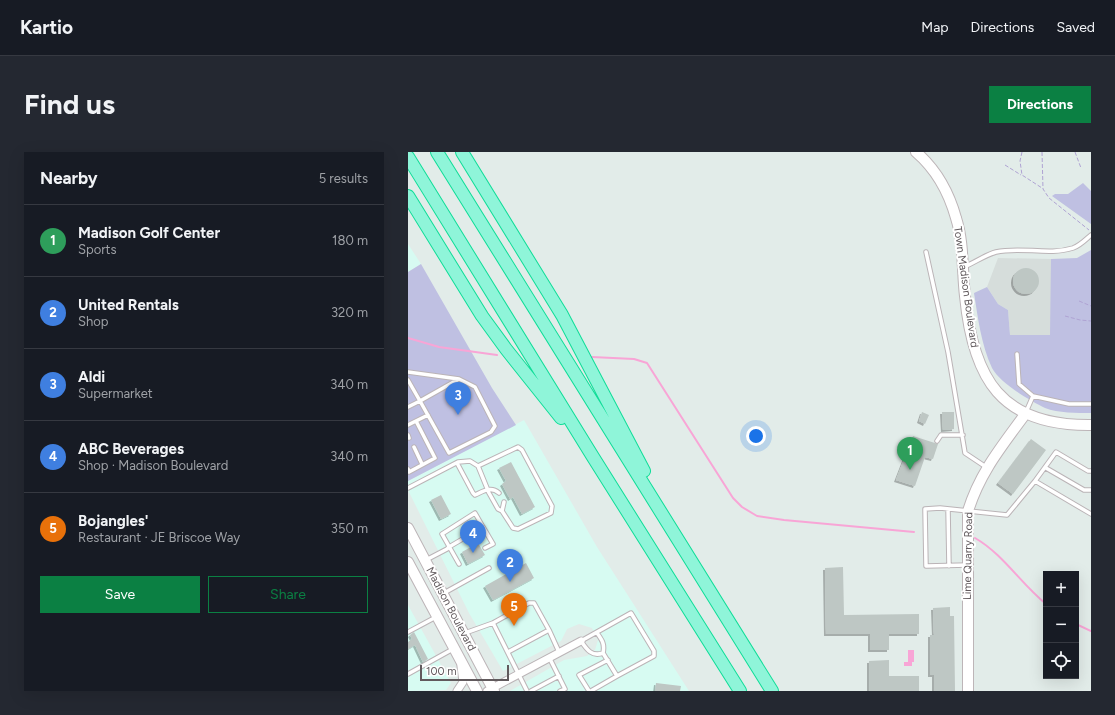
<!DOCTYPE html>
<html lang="en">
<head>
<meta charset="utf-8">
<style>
	body { margin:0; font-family:Figtree,sans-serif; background:#242831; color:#f1f3f6 }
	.controls { position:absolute; right:12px; bottom:12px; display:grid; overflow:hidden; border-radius:0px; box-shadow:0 4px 16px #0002 }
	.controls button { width:36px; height:36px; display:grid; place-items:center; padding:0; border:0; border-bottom:1px solid #363941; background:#171b24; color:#f1f3f6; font:20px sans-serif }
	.scale { position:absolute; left:12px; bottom:10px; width:89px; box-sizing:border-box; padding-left:4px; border:2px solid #615a5d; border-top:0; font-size:11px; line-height:14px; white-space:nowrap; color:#615a5d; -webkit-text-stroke:3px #fff; paint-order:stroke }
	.you { position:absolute; left:348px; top:284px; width:14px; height:14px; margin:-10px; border:3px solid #fff; border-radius:50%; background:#1a73e8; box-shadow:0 0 0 6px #1a73e833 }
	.badge { display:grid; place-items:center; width:26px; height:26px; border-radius:50%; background:#0b8043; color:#fff; font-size:13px; font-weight:700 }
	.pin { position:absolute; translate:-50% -33px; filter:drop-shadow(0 1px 2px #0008) }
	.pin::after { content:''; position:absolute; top:21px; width:14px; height:12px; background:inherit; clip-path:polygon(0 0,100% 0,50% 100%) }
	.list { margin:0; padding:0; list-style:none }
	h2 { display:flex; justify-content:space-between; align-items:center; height:52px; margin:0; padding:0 16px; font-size:17px }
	h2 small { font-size:13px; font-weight:400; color:#9ea1a6 }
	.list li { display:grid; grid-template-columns:26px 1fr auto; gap:12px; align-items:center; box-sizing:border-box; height:72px; padding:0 16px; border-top:1px solid #363941 }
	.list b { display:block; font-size:15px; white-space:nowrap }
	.list p { margin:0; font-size:13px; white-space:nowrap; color:#9ea1a6 }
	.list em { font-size:13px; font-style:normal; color:#9ea1a6 }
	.actions { display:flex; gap:8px; padding:12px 16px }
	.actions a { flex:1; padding:9px 0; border:1px solid #0b8043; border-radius:0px; text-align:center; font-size:14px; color:#0b8043 }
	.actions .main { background:#0b8043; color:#fff }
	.icon { flex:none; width:22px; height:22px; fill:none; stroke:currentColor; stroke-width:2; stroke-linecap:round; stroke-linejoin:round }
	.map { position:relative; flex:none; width:683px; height:539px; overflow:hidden; border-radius:0px }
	header { display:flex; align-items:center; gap:24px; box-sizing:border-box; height:56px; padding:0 20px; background:#171b24; border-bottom:1px solid #363941 }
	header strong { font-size:19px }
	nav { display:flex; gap:22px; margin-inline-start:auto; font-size:14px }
	.intro { display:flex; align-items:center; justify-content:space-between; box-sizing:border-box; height:96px; padding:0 24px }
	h1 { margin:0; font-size:28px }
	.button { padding:10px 18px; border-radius:0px; background:#0b8043; color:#fff; font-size:14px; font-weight:700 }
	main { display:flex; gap:24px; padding:0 24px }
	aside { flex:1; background:#171b24; border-radius:0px; box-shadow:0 4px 16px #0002 }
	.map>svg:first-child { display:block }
	.commercial { fill:#d7fbf2 }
	.industrial { fill:#d6dddb }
	.green { fill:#bfc0e2 }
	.water { fill:#f8a5d6 }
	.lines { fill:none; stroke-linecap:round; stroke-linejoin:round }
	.stream { stroke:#f8a5d6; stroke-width:2 }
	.building { fill:#bec7c4; filter:url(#shadow) }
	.lane-casing { stroke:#bbb4b7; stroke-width:5.5 }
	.street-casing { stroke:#bbb4b7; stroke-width:9 }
	.secondary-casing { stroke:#bdb5b8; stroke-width:12 }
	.highway-casing { stroke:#10dd98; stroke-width:14 }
	.path { stroke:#afa3d3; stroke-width:1; stroke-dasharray:4 2; stroke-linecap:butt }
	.lane { stroke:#fff; stroke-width:3.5 }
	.street { stroke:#fff; stroke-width:7 }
	.secondary { stroke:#fff; stroke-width:10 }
	.highway { stroke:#8ff5d9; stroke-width:12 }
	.labels { text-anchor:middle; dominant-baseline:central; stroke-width:4; stroke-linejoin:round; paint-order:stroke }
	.street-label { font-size:11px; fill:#615a5d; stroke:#fff }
</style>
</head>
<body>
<header>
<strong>Kartio</strong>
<nav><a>Map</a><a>Directions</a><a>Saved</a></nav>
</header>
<div class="intro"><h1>Find us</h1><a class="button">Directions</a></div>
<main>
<aside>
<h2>Nearby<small>5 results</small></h2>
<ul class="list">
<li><span class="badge" style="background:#2e9e5b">1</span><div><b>Madison Golf Center</b><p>Sports</p></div><em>180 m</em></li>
<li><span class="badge" style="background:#3f7fe0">2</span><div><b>United Rentals</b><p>Shop</p></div><em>320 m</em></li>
<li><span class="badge" style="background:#3f7fe0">3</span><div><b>Aldi</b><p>Supermarket</p></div><em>340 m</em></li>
<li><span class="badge" style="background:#3f7fe0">4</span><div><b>ABC Beverages</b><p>Shop · Madison Boulevard</p></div><em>340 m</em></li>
<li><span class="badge" style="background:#e8710a">5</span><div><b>Bojangles'</b><p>Restaurant · JE Briscoe Way</p></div><em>350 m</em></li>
</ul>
<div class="actions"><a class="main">Save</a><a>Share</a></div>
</aside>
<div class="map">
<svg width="683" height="539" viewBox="0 0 683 539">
	<defs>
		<filter id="shadow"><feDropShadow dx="-2" dy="2" stdDeviation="0" flood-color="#0004"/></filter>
	</defs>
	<rect width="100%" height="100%" fill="#e2ece9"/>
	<!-- commercial -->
	<path class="commercial" d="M 0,92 L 13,112 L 0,120 Z
		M 116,268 L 189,395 L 281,539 L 102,539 L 156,508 L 179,504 L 187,498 L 190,488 L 184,476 L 171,472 L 159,477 L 153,489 L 95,519 L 61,461 L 0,338 L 0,329 Z
		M 0,453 L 43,531 L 38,538 L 0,539 Z"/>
	<!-- industrial -->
	<path class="industrial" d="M 590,106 L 643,107 L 643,183 L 602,183 L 600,158 L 590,152 L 579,135 Z"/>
	<!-- green -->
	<path class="green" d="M 675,31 L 683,39 L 683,72 L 644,44 L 647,42 L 660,42 Z
		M 683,98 L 683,261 C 669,261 650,261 637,256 C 622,249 592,231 584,216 C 573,192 570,166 566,141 L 579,135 L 590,152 L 600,158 L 602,183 L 642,183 L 643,107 L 669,106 Z
		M 13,112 L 84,236 L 108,273 L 0,329 L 0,120 Z"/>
	<!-- water -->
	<path class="water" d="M 500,498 L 506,498 L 506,510 L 504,510 L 504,514 L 496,514 L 496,510 L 500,510 Z"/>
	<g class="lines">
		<!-- stream -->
		<path class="stream" d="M 0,186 L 31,195 L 89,203
			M 184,205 L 226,207 L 239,211 L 325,346 L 334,355 L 349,364 L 376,368 L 506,380
			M 567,386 C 595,402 613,432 638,452
			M 668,472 L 683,479"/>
	</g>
	<!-- building -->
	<path class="building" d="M605 129a13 13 0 1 1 26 0a13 13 0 1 1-26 0Z
		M 514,260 L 521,263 L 517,272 L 511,269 Z
		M 534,260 L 546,260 L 546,277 L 535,278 Z
		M 505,284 L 530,292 L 525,307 L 517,305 L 507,334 L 488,328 Z
		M 623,287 L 638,298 L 605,342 L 590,331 Z
		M 103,310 L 127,355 L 114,362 L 105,345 L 102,347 L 94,332 L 98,329 L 91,316 Z
		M 33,343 L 43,362 L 33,367 L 23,348 Z
		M 70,391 L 77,403 L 60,412 L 54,400 Z
		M 118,411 L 126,426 L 85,448 L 77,434 Z
		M 435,415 L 436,463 L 511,462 L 511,482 L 481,482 L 481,498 L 462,498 L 462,482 L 418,482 L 417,416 Z
		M 542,455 L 542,464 L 546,464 L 547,539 L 526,539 L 526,523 L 522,523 L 522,483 L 526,483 L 525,456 Z
		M 6,480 L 20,507 L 15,510 L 7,493 L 0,497 L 0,490 L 4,487 L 2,483 Z
		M 481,508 L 481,524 L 511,524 L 511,539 L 461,539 L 461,509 Z
		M 248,531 L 273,534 L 272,539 L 247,539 Z"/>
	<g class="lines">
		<defs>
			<path id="lane" d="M 518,100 L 540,200 L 557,301 L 578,315
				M 556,115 C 566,111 577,103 588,100 C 613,94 640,104 665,96 C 673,93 677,88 683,83
				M 609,202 L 611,232 L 625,244 L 618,260
				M 0,220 L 51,227 L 67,235 L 87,274 L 83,280 L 41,301 L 12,249 L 51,227
				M 0,228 L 12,249 L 0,255
				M 625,244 L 661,252 L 683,252
				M 0,273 L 20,263
				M 0,283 L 1,286
				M 529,289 L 533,283 L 555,283
				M 6,295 L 14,312
				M 49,311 L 65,341 L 67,343 C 76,339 83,334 91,341
				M 638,316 L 676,338 L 683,338
				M 0,317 L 1,320 L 27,306 L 8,269
				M 627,329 L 648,300 L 680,319 L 683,319
				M 0,336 L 50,310 L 62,309 L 70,314 L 81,341 L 90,357 L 94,359 L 105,376 L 110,377 L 143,361 L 144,354 L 114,298 L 110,295 L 70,314
				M 540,357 L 541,414
				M 94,359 L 96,350
				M 75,375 L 85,392 L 77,396
				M 18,408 L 39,397 L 41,395 L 75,375 L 67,361 L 34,382 L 51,412
				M 560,413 L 518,414 L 517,357 L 532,356 L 599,363 L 627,329 L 683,362
				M 36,441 L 81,416
				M 141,478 L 151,500
				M 0,480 L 28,465
				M 57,481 L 85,471
				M 189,481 C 194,488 197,492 195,501 C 184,505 179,498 173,489 L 223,461 L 246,499 L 246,504 L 209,524 L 195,501
				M 100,500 L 141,478 L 126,451 L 121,451 L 85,471 L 119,539
				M 141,505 L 157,537 L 152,539
				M 0,522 L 45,497
				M 123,539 L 151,524
				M 181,539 L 171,523 L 200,508
				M 183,539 L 209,524"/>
			<path id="street" d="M 49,539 L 55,530 L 53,514
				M 79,539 L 173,489"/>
			<path id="secondary" d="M 508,0 C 529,18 541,41 548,66 C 556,91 554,119 557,144 C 565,227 593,274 683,273
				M 0,376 L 86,539
				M 0,410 L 69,539
				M 560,539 L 560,359 C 572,320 594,294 618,261"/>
			<path id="highway" d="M 29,0 L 364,539
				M 54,0 L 154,163 L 236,319
				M 0,5 L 185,305 L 332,539
				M 0,44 L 74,164 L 98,197 L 153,266"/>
		</defs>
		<!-- lane casing -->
		<use href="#lane" class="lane-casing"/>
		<!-- street casing -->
		<use href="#street" class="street-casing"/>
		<!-- secondary casing -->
		<use href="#secondary" class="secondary-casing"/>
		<!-- highway casing -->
		<use href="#highway" class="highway-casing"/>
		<!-- path -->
		<path class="path" d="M 614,0 L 612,9 L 614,23 L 634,36
			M 634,0 L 635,37 L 641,46 L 681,78
			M 667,0 L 673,16
			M 597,13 L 613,23
			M 671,149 L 683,154
			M 657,164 L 672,168 L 683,169"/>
		<!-- lane -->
		<use href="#lane" class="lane"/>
		<!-- street -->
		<use href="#street" class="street"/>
		<!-- secondary -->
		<use href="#secondary" class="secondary"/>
		<!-- highway -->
		<use href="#highway" class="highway"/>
	</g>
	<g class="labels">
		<!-- street labels -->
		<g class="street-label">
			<text transform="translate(558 135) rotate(82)">Town Madison Boulevard</text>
			<text transform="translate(560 404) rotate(-89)">Lime Quarry Road</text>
			<text transform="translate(43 457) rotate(62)">Madison Boulevard</text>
		</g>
	</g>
</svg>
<div class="controls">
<button>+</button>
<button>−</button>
<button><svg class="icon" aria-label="locate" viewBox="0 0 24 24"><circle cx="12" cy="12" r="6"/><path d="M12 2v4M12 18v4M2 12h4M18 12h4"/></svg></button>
</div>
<div class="scale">100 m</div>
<div class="you"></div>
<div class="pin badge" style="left:502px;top:318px;background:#2e9e5b">1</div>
<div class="pin badge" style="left:102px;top:430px;background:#3f7fe0">2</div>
<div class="pin badge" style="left:50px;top:263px;background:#3f7fe0">3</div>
<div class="pin badge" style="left:65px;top:401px;background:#3f7fe0">4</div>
<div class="pin badge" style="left:106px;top:474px;background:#e8710a">5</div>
</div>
</main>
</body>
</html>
